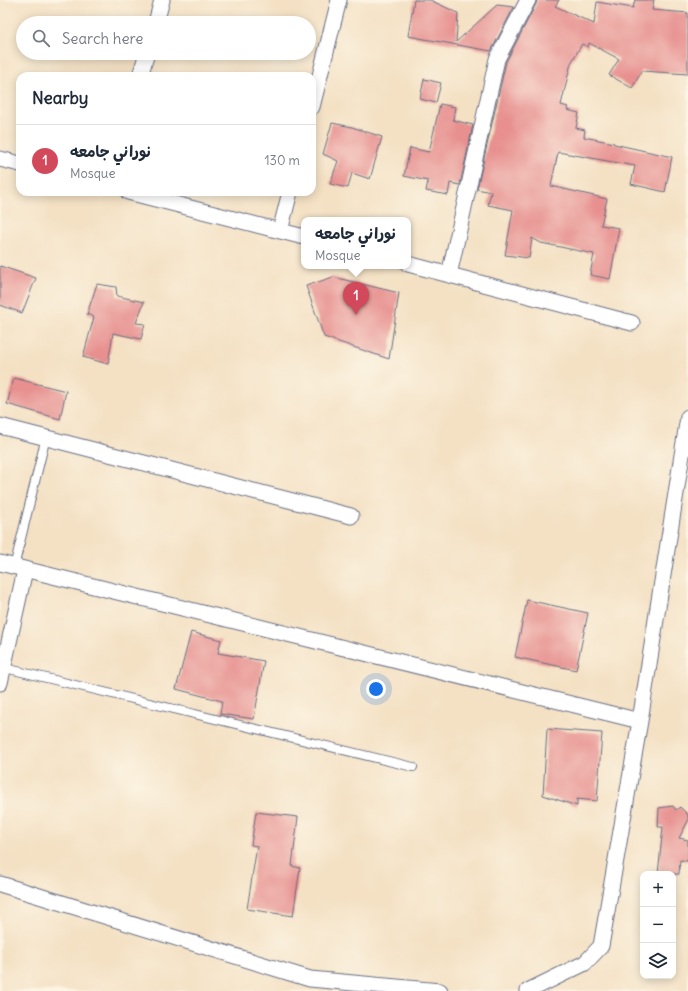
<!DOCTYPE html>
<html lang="en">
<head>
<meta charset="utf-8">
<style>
	body { margin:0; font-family:Delius,"Playpen Sans Arabic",sans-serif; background:#f6f6f7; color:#1f2937 }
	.controls { position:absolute; right:12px; bottom:12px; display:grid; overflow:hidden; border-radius:8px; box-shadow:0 2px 10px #0003 }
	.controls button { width:36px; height:36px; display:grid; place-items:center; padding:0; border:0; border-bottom:1px solid #e0e1e3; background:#fff; color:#1f2937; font:20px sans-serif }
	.you { position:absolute; left:376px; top:689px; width:14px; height:14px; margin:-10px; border:3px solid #fff; border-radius:50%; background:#1a73e8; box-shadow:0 0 0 6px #1a73e833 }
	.badge { display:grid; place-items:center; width:26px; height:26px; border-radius:50%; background:#d1495b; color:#fff; font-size:13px; font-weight:700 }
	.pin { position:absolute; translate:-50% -33px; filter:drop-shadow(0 1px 2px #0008) }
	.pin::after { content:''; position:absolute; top:21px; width:14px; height:12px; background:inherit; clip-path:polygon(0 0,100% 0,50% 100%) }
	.popup { position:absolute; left:301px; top:217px; width:110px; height:52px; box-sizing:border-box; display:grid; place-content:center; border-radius:8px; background:#fff; filter:drop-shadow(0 1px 3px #0005); font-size:13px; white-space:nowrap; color:#747a83 }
	.popup b { font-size:15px; color:#1f2937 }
	.popup::after { content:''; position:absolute; left:50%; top:100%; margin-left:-8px; border:8px solid transparent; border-top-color:#fff }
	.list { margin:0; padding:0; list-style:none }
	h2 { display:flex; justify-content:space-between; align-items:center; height:52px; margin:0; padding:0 16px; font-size:17px }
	h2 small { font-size:13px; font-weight:400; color:#747a83 }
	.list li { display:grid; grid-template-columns:26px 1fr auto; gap:12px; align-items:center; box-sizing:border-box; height:72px; padding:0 16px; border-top:1px solid #e0e1e3 }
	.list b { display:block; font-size:15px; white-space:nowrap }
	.list p { margin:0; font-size:13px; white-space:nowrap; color:#747a83 }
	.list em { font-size:13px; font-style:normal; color:#747a83 }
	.icon { flex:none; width:22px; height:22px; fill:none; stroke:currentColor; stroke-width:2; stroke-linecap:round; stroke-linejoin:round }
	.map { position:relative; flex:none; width:688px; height:991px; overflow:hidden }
	.search { position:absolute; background:#fff; box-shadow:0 2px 10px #0003; left:16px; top:16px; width:300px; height:44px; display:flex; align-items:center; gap:10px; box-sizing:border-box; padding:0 14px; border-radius:22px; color:#747a83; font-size:15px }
	.panel { position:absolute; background:#fff; box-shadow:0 2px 10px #0003; left:16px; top:72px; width:300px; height:124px; border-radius:12px }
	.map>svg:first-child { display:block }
	.building { fill:#e7908f }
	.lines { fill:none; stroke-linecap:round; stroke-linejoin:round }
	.service-casing { stroke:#676d82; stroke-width:10 }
	.minor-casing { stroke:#676d82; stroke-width:17 }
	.service { stroke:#fff; stroke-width:8 }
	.minor { stroke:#fff; stroke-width:15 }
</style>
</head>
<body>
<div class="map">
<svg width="688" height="991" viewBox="0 0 688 991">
	<rect width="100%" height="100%" fill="#fcf5e5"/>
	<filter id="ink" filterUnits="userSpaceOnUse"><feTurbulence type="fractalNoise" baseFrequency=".025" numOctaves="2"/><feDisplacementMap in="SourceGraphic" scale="8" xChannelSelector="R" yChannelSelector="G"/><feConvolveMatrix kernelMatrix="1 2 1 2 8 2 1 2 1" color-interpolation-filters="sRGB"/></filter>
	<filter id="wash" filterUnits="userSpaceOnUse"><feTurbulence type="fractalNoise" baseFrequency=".012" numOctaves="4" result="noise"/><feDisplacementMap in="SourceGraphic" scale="16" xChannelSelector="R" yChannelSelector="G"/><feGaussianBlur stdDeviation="0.9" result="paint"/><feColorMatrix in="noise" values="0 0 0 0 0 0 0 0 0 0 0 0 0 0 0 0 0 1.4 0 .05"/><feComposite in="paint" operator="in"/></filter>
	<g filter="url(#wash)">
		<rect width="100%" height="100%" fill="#f4e1c4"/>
		<g id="blocks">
			<!-- building -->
			<path class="building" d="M 414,0 L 430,0 L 458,13 L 456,42 L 497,5 L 514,7 L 491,51 L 408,36 Z
				M 537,0 L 559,0 L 555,6 L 594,24 L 597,2 L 633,8 L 635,0 L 654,0 L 652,10 L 688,13 L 688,74 L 642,71 L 632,88 L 609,75 L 619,59 L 589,43 L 588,47 L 582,44 L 571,63 L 561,105 L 568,107 L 567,110 L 579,113 L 576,128 L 585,130 L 584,137 L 614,143 L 614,144 L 672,157 L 665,192 L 631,184 L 635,166 L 558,152 L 551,186 L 607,199 L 601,225 L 619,228 L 610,279 L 590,275 L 594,254 L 541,243 L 532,238 L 529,258 L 505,255 L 513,210 L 488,205 L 491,192 L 477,189 L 506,62 L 536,4 Z
				M 424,79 L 441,83 L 436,103 L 420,99 Z
				M 440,104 L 455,107 L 453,120 L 473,125 L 460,185 L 450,183 L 448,195 L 426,191 L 428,181 L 404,176 L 410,148 L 429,152 Z
				M 332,123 L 352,127 L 382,137 L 370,179 L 352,173 L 348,188 L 330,184 L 338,161 L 323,154 Z
				M 0,266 L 36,278 L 22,313 L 0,305 Z
				M 333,277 L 399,293 L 389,359 L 324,337 L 306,286 Z
				M 97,284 L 116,287 L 117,296 L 144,302 L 136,323 L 145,324 L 141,339 L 113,333 L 108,364 L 83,357 L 94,317 L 87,314 Z
				M 14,378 L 66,391 L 60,419 L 7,404 Z
				M 527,600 L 588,613 L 576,670 L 515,657 Z
				M 191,632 L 221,640 L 218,653 L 264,661 L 254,719 L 220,714 L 222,701 L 176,689 Z
				M 547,729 L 602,733 L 597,801 L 577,799 L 577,806 L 543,795 Z
				M 673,806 L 676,810 L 680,807 L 688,815 L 688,821 L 679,838 L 688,840 L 688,861 L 680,860 L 679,874 L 658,874 L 663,827 L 658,827 L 659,808 Z
				M 256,812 L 298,817 L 292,866 L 300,868 L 293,916 L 247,909 L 257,846 L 251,845 Z"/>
		</g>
	</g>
	<g filter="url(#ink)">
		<use href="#blocks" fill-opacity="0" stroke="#676d82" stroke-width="1"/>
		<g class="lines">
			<defs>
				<path id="service" d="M 14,567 L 46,437
					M 1,667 L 413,767"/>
				<path id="minor" d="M 156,23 L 162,0
					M 140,76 L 147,53
					M 312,107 L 339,0
					M 0,159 L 20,164
					M 128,192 L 304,237
					M 280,231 L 290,192
					M 408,264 L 632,323
					M 449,275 L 497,59 L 528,0
					M 0,426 L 351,516
					M 0,563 L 640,721
					M 0,683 L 25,570
					M 0,884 L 310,979 L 440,991
					M 528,991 L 585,963 L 601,946 L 640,721 L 688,417"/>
			</defs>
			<!-- service casing -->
			<use href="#service" class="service-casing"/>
			<!-- minor casing -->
			<use href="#minor" class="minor-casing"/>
			<!-- service -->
			<use href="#service" class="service"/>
			<!-- minor -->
			<use href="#minor" class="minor"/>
		</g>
	</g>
</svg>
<div class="controls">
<button>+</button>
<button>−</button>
<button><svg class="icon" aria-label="layers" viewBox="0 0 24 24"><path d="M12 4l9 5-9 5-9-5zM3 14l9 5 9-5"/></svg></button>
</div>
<div class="you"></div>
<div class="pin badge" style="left:356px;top:315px">1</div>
<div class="popup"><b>نوراني جامعه</b>Mosque</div>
<div class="search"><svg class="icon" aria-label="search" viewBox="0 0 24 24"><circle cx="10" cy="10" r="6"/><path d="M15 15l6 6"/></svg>Search here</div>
<section class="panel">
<h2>Nearby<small></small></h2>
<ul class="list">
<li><span class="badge">1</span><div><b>نوراني جامعه</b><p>Mosque</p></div><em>130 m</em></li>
</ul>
</section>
</div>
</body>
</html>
